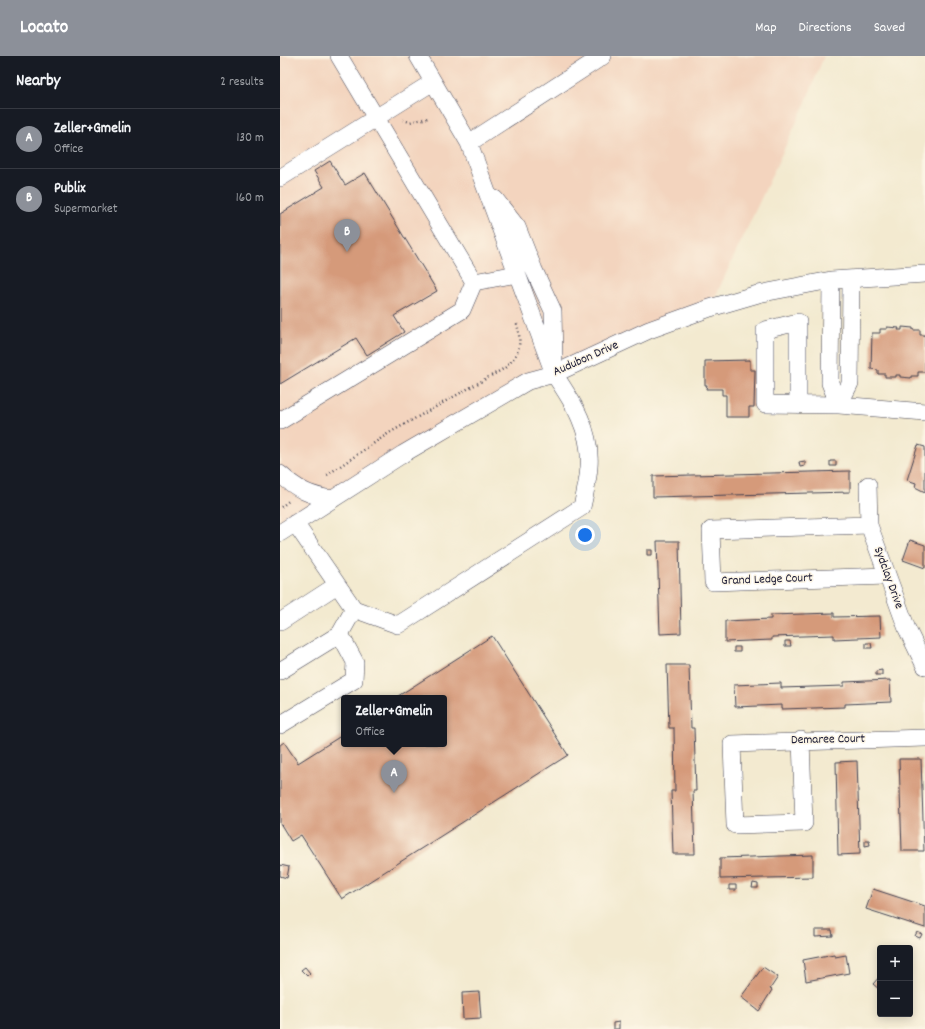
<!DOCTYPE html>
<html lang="en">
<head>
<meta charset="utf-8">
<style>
	body { margin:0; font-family:Dekko,sans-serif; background:#242831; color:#f1f3f6 }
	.controls { position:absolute; right:12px; bottom:12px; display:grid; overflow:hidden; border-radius:4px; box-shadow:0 2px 10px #0003 }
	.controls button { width:36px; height:36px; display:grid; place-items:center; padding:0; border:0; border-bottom:1px solid #363941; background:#171b24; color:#f1f3f6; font:20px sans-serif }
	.you { position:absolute; left:305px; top:479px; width:14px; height:14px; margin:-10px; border:3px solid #fff; border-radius:50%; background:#1a73e8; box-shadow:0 0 0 6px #1a73e833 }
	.badge { display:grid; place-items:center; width:26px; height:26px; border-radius:50%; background:#8c9099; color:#fff; font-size:13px; font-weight:700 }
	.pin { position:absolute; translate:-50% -33px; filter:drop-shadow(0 1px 2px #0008) }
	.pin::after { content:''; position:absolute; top:21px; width:14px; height:12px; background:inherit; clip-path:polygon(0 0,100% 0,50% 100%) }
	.popup { position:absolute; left:61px; top:639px; width:106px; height:52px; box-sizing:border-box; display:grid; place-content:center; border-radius:4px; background:#171b24; filter:drop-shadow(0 1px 3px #0005); font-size:13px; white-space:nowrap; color:#9ea1a6 }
	.popup b { font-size:15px; color:#f1f3f6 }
	.popup::after { content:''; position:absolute; left:50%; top:100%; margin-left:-8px; border:8px solid transparent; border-top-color:#171b24 }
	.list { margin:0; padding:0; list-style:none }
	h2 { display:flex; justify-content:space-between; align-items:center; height:52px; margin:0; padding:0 16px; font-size:17px }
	h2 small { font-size:13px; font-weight:400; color:#9ea1a6 }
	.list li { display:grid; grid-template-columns:26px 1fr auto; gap:12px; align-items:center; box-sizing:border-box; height:60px; padding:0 16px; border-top:1px solid #363941 }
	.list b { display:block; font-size:15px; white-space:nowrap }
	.list p { margin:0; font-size:13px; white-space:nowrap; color:#9ea1a6 }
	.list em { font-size:13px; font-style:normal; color:#9ea1a6 }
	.map { position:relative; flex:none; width:645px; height:973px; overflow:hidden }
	header { display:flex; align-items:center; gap:24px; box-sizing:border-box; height:56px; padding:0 20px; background:#8c9099; color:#fff }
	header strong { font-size:19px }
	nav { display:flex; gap:22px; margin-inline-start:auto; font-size:14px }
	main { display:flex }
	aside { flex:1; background:#171b24 }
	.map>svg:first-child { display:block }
	.built { fill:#f3d4be }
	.building { fill:#d59a7a }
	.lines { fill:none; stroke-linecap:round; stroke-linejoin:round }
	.minor-casing { stroke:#414051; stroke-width:18 }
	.path { stroke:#414051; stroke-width:2.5; stroke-dasharray:1 3; stroke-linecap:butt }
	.minor { stroke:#fff; stroke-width:17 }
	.labels { text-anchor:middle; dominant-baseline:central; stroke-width:3; stroke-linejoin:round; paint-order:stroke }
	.street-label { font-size:13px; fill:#22223b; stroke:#fcf5e5 }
</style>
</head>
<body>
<header>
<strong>Locato</strong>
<nav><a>Map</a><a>Directions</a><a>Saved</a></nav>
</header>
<main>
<aside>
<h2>Nearby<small>2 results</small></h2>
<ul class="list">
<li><span class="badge">A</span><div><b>Zeller+Gmelin</b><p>Office</p></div><em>130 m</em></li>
<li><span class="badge">B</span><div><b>Publix</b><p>Supermarket</p></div><em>160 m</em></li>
</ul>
</aside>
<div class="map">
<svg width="645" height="973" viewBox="0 0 645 973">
	<rect width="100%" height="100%" fill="#fcf5e5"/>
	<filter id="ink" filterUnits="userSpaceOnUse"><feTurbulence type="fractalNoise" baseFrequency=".025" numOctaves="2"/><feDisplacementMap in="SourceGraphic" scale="8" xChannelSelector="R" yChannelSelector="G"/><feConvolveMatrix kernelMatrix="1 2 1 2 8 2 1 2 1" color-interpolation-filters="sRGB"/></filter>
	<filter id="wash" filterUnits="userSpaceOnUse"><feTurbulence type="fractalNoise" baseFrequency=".012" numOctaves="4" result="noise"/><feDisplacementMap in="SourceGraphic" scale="16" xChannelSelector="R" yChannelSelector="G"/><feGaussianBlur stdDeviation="0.9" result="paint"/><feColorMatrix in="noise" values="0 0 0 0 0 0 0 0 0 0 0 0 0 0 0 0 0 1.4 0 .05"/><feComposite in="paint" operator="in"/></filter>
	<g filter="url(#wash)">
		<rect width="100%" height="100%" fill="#f3ead0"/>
		<!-- built -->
		<path class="built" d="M 0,0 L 544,0 L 525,48 L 430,252 L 274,318 L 0,477 Z"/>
		<g id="blocks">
			<!-- building -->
			<path class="building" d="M 50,105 L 65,129 L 85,117 L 157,235 L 114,260 L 124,276 L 87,299 L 76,282 L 0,328 L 0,158 L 44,131 L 34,115 Z
				M 607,271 L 619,272 L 618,274 L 622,274 L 622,271 L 633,272 L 633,274 L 640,274 L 640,279 L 645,279 L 645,316 L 638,316 L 638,320 L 631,320 L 631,322 L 620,321 L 620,319 L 616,319 L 616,321 L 605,321 L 605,318 L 598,318 L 598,314 L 591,313 L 592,277 L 600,277 L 600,273 L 607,273 Z
				M 470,304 L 470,314 L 475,314 L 474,351 L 469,351 L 469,361 L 446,361 L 446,339 L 442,339 L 442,333 L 426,333 L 427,329 L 425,329 L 425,305 Z
				M 638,389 L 645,391 L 645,436 L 635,431 L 636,427 L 627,424 Z
				M 525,405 L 525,410 L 520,411 L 519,406 Z
				M 550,405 L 556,405 L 556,410 L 550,410 Z
				M 570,415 L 570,436 L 373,441 L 373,420 Z
				M 630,484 L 645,489 L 645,512 L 623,504 Z
				M 377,485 L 399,485 L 401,577 L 380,578 Z
				M 367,494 L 372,494 L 372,499 L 367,499 Z
				M 554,557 L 554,561 L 600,560 L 601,581 L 554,583 L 554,579 L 492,581 L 492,584 L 445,586 L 445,565 L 491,563 L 491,559 Z
				M 212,580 L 288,699 L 62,843 L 21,779 L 11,785 L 0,767 L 0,689 L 4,686 L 18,707 L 64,678 L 64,688 L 164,688 L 164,642 L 115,642 Z
				M 505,585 L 510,585 L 511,590 L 505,590 Z
				M 586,587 L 591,587 L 592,592 L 586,592 Z
				M 454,591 L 460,591 L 460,596 L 454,596 Z
				M 387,609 L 409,609 L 411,672 L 414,672 L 416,735 L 413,735 L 415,798 L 393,798 L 391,735 L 395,735 L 394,672 L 389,672 Z
				M 602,614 L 602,619 L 596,619 L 596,615 Z
				M 610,624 L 611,646 L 565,648 L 565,651 L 502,653 L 502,649 L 455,651 L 454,629 L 501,627 L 501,632 L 564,630 L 564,626 Z
				M 619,703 L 641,703 L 644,795 L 622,795 Z
				M 577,705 L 580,798 L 558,799 L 556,706 Z
				M 585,784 L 589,784 L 590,789 L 585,790 Z
				M 533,799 L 533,821 L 440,823 L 440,802 Z
				M 0,809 L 9,811 L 7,822 L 0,820 Z
				M 473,827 L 478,828 L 478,832 L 472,832 Z
				M 449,829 L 456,829 L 456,834 L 449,834 Z
				M 593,833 L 645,850 L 645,872 L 586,853 Z
				M 535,874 L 552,874 L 553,880 L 535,881 Z
				M 637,876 L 642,878 L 640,882 L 635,880 Z
				M 554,898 L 555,901 L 566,899 L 569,917 L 526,925 L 523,904 Z
				M 25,911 L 30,917 L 27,920 L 21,914 Z
				M 483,911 L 498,921 L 490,933 L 492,934 L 479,955 L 461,941 Z
				M 600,920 L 600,934 L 593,928 Z
				M 199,936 L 201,962 L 183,963 L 182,937 Z
				M 339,966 L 339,973 L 333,973 L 333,967 Z"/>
		</g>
	</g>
	<g filter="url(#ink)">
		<use href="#blocks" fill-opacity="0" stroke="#414051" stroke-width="1"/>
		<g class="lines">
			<defs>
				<path id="minor" d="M 59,0 L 194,226
					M 189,87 L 323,0
					M 0,122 L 153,26
					M 215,143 L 237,171 L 254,214 L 273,255 L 274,306
					M 551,224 L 550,327 L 559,349
					M 518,349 L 518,266 L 485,274 L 485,348 L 559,349 L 645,356
					M 559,349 L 570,327 L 571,224
					M 0,365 L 182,254 L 194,226 L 237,218
					M 0,418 C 18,434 30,440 53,443
					M 588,429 L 589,469 L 627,573 L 645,610
					M 15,467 L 74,553 L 118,569 L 302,451 C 305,438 308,424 309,411 C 312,375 293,346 274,318 L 189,87 L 138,0
					M 589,469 L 431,474 L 433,526 L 607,520
					M 0,477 L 123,398 L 248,325 L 274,318 L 369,274 L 430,252 L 478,238 L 551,224 L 645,218
					M 0,566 L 57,529
					M 0,615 L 60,578
					M 0,669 L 74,624 L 75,606 L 60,578 L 74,553
					M 521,684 L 524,767 L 455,769 L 452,688 L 645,682"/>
			</defs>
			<!-- minor casing -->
			<use href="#minor" class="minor-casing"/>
			<!-- path -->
			<path class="path" d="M 123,64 L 130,66 L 148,62
				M 47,419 L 109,377 L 225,312 C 240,297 242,289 237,268
				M 1,451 L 10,444"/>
			<!-- minor -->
			<use href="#minor" class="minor"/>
		</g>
	</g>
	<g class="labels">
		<!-- street labels -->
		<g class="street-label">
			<text transform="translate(306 303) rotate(-24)">Audubon Drive</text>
			<text transform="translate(608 522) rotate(70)">Sydclay Drive</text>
			<text transform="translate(487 524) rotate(-2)">Grand Ledge Court</text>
			<text transform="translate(548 684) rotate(-1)">Demaree Court</text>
		</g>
	</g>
</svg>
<div class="controls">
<button>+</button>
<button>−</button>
</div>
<div class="you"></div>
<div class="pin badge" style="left:114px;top:737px">A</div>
<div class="popup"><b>Zeller+Gmelin</b>Office</div>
<div class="pin badge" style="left:67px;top:196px">B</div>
</div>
</main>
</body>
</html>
